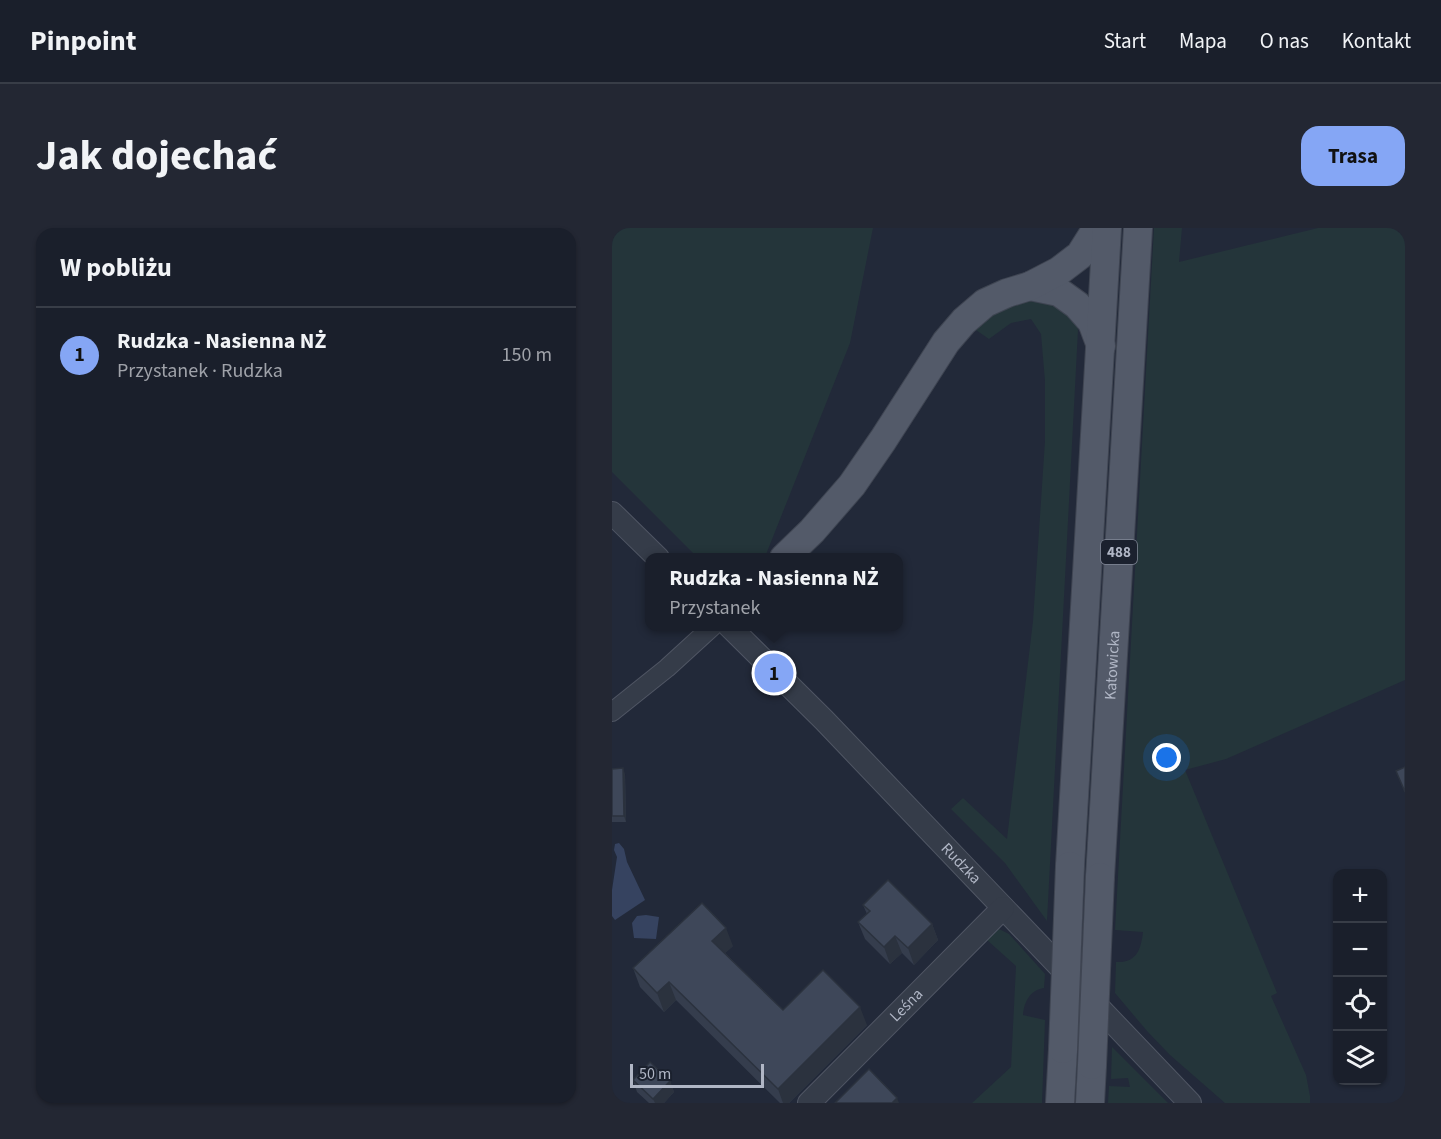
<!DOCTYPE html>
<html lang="pl">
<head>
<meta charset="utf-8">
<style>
	body { margin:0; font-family:"Source Sans 3",sans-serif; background:#232733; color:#f1f3f6 }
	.controls { position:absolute; right:18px; bottom:18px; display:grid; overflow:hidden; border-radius:12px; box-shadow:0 2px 4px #0004 }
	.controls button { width:54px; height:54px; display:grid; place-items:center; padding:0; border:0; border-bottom:2px solid #383d47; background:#1a1f2b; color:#f1f3f6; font:30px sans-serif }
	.scale { position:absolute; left:18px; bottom:15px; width:134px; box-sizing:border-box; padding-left:6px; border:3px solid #b0b6c5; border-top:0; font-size:16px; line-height:21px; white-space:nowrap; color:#b0b6c5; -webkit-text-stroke:4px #1b212e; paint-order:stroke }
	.you { position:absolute; left:555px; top:530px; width:21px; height:21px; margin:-15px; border:4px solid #fff; border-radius:50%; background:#1a73e8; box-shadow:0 0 0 9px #1a73e833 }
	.badge { display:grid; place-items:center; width:39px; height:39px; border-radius:50%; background:#85a6f5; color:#111; font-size:20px; font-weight:700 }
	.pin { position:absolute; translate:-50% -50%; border:3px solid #fff; box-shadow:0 2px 6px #0006 }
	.popup { position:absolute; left:33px; top:325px; width:258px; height:78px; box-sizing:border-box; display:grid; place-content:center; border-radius:12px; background:#1a1f2b; filter:drop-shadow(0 2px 4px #0005); font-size:20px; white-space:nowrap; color:#9fa2a9 }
	.popup b { font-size:22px; color:#f1f3f6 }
	.popup::after { content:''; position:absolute; left:50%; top:100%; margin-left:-12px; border:12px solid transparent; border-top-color:#1a1f2b }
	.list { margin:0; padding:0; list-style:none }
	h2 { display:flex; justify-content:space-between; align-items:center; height:78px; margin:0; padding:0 24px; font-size:26px }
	h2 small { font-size:20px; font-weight:400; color:#9fa2a9 }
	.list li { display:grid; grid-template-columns:39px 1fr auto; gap:18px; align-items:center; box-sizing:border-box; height:96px; padding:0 24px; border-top:2px solid #383d47 }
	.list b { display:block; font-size:22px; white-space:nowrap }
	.list p { margin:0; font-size:20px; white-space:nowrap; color:#9fa2a9 }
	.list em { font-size:20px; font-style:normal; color:#9fa2a9 }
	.icon { flex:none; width:33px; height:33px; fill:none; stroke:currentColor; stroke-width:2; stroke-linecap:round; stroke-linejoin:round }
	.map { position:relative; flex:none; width:793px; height:875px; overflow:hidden; border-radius:18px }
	header { display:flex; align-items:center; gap:36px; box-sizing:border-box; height:84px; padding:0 30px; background:#1a1f2b; border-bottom:2px solid #383d47 }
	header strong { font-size:28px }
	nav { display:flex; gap:33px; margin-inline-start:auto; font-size:21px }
	.intro { display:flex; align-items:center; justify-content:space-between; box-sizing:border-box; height:144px; padding:0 36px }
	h1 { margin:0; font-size:42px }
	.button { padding:15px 27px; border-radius:18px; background:#85a6f5; color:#111; font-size:21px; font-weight:700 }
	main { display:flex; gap:36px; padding:0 36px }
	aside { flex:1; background:#1a1f2b; border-radius:18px; box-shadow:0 2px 4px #0004 }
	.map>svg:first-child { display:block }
	.green { fill:#24353a }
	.water { fill:#364360 }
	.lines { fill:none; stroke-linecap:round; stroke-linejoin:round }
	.minor-casing { stroke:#505664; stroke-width:20 }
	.tertiary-casing { stroke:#505664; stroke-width:24 }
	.primary-casing { stroke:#3f4552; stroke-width:30 }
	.minor { stroke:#353c49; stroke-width:18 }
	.tertiary { stroke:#353c49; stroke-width:22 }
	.primary { stroke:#535a69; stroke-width:28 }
	.primary-bridge-casing { stroke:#3f4552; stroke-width:30; stroke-linecap:butt }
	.primary-bridge { stroke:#535a69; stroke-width:28 }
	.wall { fill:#353d4d }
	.shaded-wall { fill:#2b323e }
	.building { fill:#3e4759; stroke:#2b323e; stroke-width:1.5 }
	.labels { text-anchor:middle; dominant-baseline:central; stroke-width:6; stroke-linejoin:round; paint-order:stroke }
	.shield { fill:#1b212e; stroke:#838998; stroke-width:1.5 }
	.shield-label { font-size:15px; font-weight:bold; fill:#b0b6c5 }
	.street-label { font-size:16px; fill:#b0b6c5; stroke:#1b212e }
</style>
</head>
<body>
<header>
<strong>Pinpoint</strong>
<nav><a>Start</a><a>Mapa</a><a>O nas</a><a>Kontakt</a></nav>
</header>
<div class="intro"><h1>Jak dojechać</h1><a class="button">Trasa</a></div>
<main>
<aside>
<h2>W pobliżu<small></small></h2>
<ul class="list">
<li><span class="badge">1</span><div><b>Rudzka - Nasienna NŻ</b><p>Przystanek · Rudzka</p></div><em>150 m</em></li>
</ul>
</aside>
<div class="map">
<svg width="793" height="875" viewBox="0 0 793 875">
	<rect width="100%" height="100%" fill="#222939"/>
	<!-- green -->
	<path class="green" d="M 0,0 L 261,0 L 238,115 L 153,329 L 85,329 L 0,244 Z
		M 542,0 L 570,0 L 567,34 L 706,0 L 793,0 L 793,452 L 614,531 L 573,542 L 665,765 L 659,768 L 694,847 L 698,868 L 698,875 L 613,875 L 558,827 L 535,803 L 503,765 L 504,734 C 525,735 529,721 531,704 L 503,702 Z
		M 430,68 L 462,89 L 466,102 L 435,693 L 393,635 L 339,581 L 351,570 L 395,611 L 421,393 L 433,213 L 433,153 L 429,106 L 419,91 L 399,95 L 377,111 L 361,100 L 382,84 Z
		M 387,701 L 397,706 L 433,746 L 432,760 C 418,762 412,774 411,787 L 433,792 L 430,875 L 360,875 L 399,839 L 404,738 L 375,712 L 381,703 Z
		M 500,819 L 556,875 L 496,875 L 497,858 L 518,859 L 516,850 L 499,851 Z"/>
	<!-- water -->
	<path class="water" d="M 7,615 L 12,621 L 15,634 L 33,672 L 3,692 L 0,688 L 0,662 L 5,629 L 2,622 L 3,616 Z
		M 34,687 L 47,689 L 44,711 L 22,710 L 20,695 L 25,688 Z"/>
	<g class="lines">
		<defs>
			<path id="minor" d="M 0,484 L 55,440 L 101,398"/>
			<g id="tertiary">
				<path d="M 0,285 L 46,330"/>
				<path id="s1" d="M 117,398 L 212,492 L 578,875"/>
				<path id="s2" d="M 197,875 L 391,680"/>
			</g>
			<g id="primary">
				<path d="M 418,58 L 447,64 L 465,77 L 480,94 L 489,118"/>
				<path d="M 172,330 L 200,303 L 240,257 L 271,212 L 334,114 L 352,93 L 373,75 L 395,65 L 418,58 L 447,43 L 468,27 L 485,0"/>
				<path d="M 458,638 L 495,0"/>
				<path id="s3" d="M 488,649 L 526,0"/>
				<path d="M 448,875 L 451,821"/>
				<path d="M 478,875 L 480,837"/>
			</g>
		</defs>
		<!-- minor casing -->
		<use href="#minor" class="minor-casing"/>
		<!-- tertiary casing -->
		<use href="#tertiary" class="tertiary-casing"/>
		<!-- primary casing -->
		<use href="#primary" class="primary-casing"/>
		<!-- minor -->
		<use href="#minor" class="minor"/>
		<!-- tertiary -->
		<use href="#tertiary" class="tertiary"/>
		<!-- primary -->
		<use href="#primary" class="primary"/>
		<defs>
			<path id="primary-bridge" d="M 451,821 L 458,638
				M 480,837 L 488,649"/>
		</defs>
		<!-- primary-bridge casing -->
		<use href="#primary-bridge" class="primary-bridge-casing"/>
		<!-- primary-bridge -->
		<use href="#primary-bridge" class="primary-bridge"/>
	</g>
	<!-- wall -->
	<path class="wall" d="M 0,541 L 13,546 L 14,594 L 0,594 Z
		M 251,677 L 320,696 L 326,712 L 302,737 L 290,725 L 278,736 L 253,711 L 246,694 L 255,686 Z
		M 121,718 L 113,725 L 171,782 L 255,797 L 177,875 L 168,875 L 64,772 L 52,784 L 28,759 L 21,740 Z
		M 21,852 L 58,853 L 62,864 L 52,875 L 37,875 L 25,864 Z"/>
	<!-- shaded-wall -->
	<path class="shaded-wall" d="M 11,540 L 13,546 L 14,594 L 12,588 Z
		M 320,696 L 326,712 L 302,737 L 296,720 Z
		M 114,700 L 121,718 L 107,731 L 100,713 Z
		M 283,708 L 290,725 L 278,736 L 272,719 Z
		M 57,754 L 64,772 L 52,784 L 45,765 Z
		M 248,779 L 255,797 L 177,875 L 171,875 L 166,861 Z
		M 58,853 L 62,864 L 52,875 L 43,875 L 41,871 Z
		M 285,870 L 287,875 L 280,875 Z"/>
	<!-- building -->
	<path class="building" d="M 793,539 L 793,564 L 784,543 Z
		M 11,540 L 12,588 L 0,588 L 0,541 Z
		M 276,652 L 320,696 L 296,720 L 283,708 L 272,719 L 246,694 L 258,683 L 251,677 Z
		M 90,675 L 114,700 L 100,713 L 171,782 L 211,742 L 248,779 L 166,861 L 57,754 L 45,765 L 21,740 Z
		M 38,834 L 58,853 L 41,871 L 21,852 Z
		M 257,841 L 285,870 L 280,875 L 223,875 Z"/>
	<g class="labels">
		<!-- shield labels -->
		<rect class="shield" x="489" y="312" width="36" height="24" rx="4.5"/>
		<g class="shield-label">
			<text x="507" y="324">488</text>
		</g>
		<!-- street labels -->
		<g class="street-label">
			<text stroke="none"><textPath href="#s3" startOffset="212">Katowicka</textPath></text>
			<text stroke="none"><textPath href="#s1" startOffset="332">Rudzka</textPath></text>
			<text stroke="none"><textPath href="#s2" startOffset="138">Leśna</textPath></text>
		</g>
	</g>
</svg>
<div class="controls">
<button>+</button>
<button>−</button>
<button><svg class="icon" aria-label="locate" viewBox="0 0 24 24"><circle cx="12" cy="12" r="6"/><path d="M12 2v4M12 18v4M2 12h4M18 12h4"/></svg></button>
<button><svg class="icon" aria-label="layers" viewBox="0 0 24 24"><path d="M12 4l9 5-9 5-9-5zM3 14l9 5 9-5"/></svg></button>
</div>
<div class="scale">50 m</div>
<div class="you"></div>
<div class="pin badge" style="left:162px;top:445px">1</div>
<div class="popup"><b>Rudzka - Nasienna NŻ</b>Przystanek</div>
</div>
</main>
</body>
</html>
